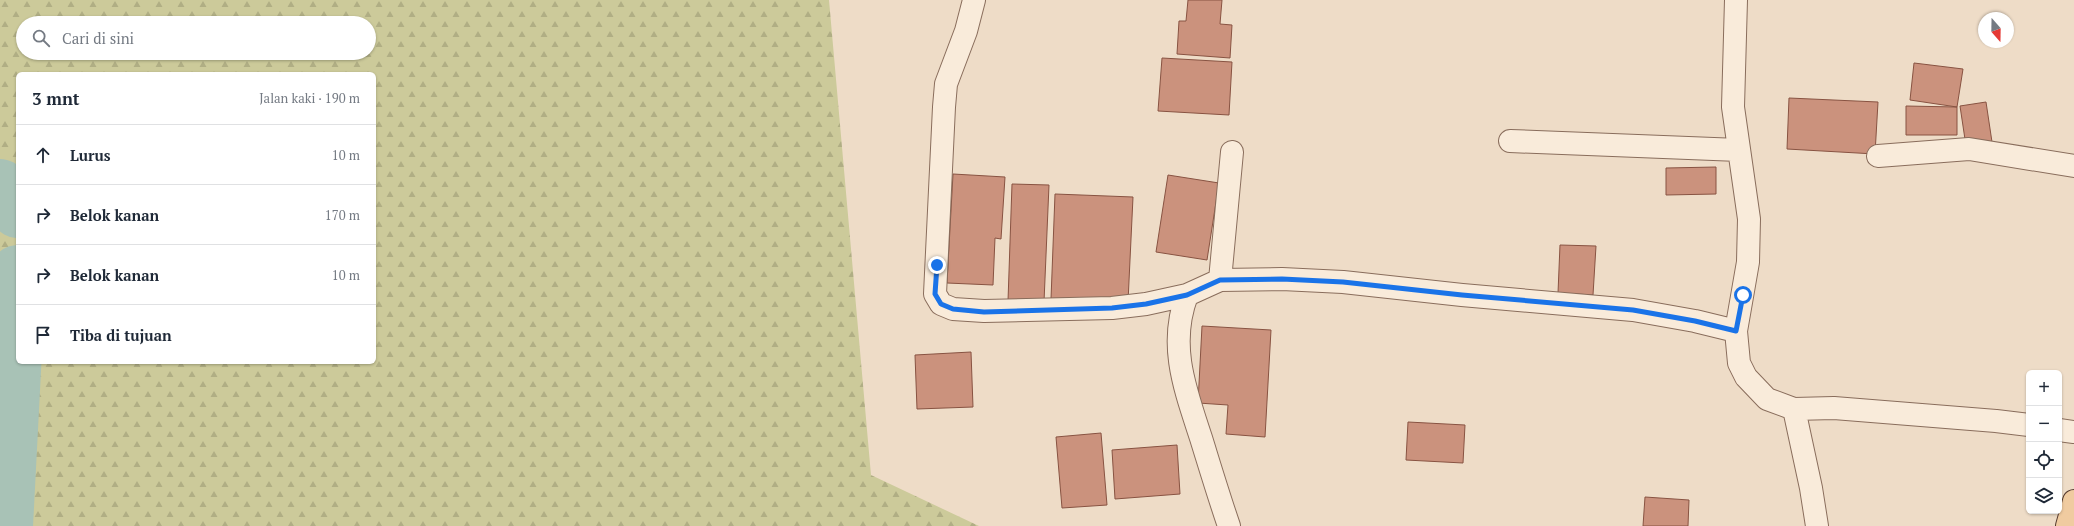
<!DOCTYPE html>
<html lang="id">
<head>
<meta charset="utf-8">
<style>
	body { margin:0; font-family:"PT Serif",serif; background:#f6f6f7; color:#1f2937 }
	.controls { position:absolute; right:12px; bottom:12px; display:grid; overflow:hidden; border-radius:6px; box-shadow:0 1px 3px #0004 }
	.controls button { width:36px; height:36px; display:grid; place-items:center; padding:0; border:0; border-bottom:1px solid #e0e1e3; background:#fff; color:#1f2937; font:20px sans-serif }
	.compass { position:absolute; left:1978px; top:12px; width:36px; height:36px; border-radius:50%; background:#fff; box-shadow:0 1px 3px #0004; rotate:160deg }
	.stop { position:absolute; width:12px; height:12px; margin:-9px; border:3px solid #1a73e8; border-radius:50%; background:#fff }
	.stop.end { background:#1a73e8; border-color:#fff; box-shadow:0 1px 4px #0008 }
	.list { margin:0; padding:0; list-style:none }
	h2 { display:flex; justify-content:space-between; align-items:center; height:52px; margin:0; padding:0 16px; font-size:17px }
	h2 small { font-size:13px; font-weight:400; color:#747a83 }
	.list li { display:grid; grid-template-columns:26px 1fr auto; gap:12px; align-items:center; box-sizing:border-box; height:60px; padding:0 16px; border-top:1px solid #e0e1e3 }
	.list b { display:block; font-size:15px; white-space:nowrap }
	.list em { font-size:13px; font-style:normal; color:#747a83 }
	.icon { flex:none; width:22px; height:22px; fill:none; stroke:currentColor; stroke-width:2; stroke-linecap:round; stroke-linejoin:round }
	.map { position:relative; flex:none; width:2074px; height:526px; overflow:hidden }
	.search { position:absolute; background:#fff; box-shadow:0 1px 3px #0004; left:16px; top:16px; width:360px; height:44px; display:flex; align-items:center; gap:10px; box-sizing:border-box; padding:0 14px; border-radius:22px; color:#747a83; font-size:15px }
	.panel { position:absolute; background:#fff; box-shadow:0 1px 3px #0004; left:16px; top:72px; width:360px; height:292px; border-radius:6px }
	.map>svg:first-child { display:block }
	.forest { fill:url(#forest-firs); fill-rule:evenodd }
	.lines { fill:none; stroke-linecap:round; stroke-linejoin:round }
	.river { stroke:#a8c2b6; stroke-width:56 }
	.building { fill:#cb927d; stroke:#885342 }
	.minor-casing { stroke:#896d5c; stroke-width:24 }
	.major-casing { stroke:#573c30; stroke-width:24 }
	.minor { stroke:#f9ebda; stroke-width:22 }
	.major { stroke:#f0cba0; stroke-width:22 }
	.route { stroke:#1a73e8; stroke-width:5 }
</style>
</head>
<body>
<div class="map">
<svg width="2074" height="526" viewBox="0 0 2074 526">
	<defs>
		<pattern id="forest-firs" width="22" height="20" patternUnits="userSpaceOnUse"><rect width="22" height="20" fill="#ccca9a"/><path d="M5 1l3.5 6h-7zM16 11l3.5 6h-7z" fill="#b0ae84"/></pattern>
	</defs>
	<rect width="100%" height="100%" fill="#eedcc7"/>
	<!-- forest -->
	<path class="forest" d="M 0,0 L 829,0 L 871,475 L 979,526 L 0,526 ZM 23,23 L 369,23 L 369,53 L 23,53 ZM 18,74 L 374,74 L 374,362 L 18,362 Z"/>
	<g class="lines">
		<!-- river -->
		<path class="river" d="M 0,187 L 18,210
			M 5,526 L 18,273"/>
	</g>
	<!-- building -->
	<path class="building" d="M 1188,0 L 1222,0 L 1220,24 L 1232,25 L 1230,58 L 1177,54 L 1179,21 L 1186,21 Z
		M 1162,58 L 1232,62 L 1229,115 L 1158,111 Z
		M 1914,63 L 1963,69 L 1957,107 L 1910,100 Z
		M 1789,98 L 1878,102 L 1875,154 L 1787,149 Z
		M 1986,102 L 1992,142 L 1966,146 L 1960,106 Z
		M 1906,106 L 1957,107 L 1957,135 L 1906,135 Z
		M 1716,167 L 1716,194 L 1666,195 L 1666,168 Z
		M 953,174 L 1005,177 L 1001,239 L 995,238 L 993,285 L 947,283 Z
		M 1168,175 L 1219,183 L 1207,260 L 1156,252 Z
		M 1012,184 L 1049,185 L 1044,302 L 1008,301 Z
		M 1055,194 L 1133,197 L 1128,302 L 1051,299 Z
		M 1560,245 L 1596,246 L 1593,295 L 1558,293 Z
		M 1202,326 L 1271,330 L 1265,437 L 1226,434 L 1228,405 L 1198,403 Z
		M 971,352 L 973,407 L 917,409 L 915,355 Z
		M 1408,422 L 1465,425 L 1463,463 L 1406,460 Z
		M 1101,433 L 1107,505 L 1062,508 L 1056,437 Z
		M 1177,445 L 1180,494 L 1115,499 L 1112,450 Z
		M 1645,497 L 1689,500 L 1688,526 L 1643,526 Z"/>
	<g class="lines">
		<defs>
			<path id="minor" d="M 974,0 L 966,31 L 946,84 L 944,107 L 935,294 L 941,304 L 953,309 L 984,311 L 1112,308 L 1146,304 L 1187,295 L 1220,280 L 1282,279 L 1343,282 L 1462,295 L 1633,310 L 1695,321 L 1736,331
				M 1736,0 L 1733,107 L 1749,219 L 1748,262 L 1736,331 L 1739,363 L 1746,377 L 1767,399 L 1794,409 L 1834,408 L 1996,421 L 2029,425
				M 1510,141 L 1739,150
				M 1878,156 L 1969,149 L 2074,166
				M 1220,280 L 1232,152
				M 1187,295 C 1168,345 1185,389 1201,438 C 1210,467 1219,497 1229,526
				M 1794,409 L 1811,488 L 1817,526
				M 2059,430 L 2074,432"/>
			<path id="major" d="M 2067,526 L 2074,501"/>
		</defs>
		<!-- minor casing -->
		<use href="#minor" class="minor-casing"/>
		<!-- major casing -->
		<use href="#major" class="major-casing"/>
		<!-- minor -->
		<use href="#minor" class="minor"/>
		<!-- major -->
		<use href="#major" class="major"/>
	</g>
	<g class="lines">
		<!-- route -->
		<path class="route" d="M 937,265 L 935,294 L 941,304 L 953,309 L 984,312 L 1112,308 L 1146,304 L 1187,295 L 1220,280 L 1282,279 L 1343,282 L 1462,295 L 1633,310 L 1695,321 L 1736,331 L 1743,295"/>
	</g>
</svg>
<div class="controls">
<button>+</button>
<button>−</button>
<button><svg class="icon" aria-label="locate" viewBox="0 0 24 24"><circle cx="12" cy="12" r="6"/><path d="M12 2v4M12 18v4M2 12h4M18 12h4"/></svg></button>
<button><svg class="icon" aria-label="layers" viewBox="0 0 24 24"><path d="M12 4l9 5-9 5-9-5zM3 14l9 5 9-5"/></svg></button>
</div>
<svg class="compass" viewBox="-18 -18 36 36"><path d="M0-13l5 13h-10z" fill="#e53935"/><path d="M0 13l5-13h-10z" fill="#747a83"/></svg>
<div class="stop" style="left:1743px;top:295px"></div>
<div class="stop end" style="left:937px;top:265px"></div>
<div class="search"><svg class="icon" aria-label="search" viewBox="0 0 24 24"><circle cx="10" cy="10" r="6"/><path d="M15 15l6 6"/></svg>Cari di sini</div>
<section class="panel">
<h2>3 mnt<small>Jalan kaki · 190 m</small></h2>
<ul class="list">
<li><svg class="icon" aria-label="ahead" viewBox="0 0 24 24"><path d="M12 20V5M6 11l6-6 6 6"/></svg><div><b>Lurus</b></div><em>10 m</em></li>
<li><svg class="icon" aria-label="right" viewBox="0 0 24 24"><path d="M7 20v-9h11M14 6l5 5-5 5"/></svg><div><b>Belok kanan</b></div><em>170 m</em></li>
<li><svg class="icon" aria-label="right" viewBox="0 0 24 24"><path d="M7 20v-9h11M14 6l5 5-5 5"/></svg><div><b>Belok kanan</b></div><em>10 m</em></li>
<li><svg class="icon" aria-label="arrive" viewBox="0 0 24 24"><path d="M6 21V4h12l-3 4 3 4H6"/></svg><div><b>Tiba di tujuan</b></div></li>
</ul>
</section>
</div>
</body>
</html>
